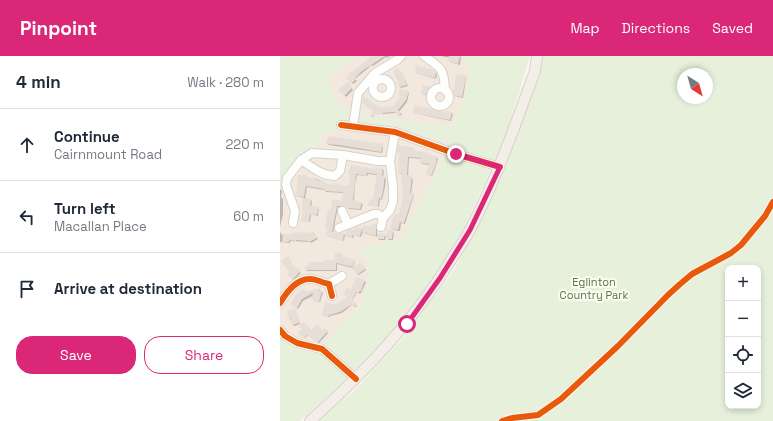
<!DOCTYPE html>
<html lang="en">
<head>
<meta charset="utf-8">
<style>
	body { margin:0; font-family:"Space Grotesk",sans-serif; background:#f6f6f7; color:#1f2937 }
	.controls { position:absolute; right:12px; bottom:12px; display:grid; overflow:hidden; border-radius:8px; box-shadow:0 2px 6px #0003 }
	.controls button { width:36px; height:36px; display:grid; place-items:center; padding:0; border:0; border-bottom:1px solid #e0e1e3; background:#fff; color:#1f2937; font:20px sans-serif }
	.compass { position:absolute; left:397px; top:12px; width:36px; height:36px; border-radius:50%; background:#fff; box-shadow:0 2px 6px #0003; rotate:143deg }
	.stop { position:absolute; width:12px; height:12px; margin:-9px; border:3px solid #db2777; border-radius:50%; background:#fff }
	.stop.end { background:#db2777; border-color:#fff; box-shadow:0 1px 4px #0008 }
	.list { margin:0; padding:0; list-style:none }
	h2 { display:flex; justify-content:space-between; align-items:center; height:52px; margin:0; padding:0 16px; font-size:17px }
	h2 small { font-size:13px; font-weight:400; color:#747a83 }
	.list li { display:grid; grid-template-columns:26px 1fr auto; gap:12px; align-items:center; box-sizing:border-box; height:72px; padding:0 16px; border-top:1px solid #e0e1e3 }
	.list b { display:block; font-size:15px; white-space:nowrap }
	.list p { margin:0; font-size:13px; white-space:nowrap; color:#747a83 }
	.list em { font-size:13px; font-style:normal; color:#747a83 }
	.actions { display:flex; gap:8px; padding:12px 16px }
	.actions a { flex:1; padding:9px 0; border:1px solid #db2777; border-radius:16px; text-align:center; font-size:14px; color:#db2777 }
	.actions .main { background:#db2777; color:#fff }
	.icon { flex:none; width:22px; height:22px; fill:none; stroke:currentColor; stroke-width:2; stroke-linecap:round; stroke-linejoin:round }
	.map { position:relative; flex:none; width:493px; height:365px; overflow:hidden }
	header { display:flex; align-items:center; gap:24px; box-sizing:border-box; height:56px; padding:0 20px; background:#db2777; color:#fff }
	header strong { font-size:19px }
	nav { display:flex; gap:22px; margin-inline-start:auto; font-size:14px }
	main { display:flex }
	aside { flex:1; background:#fff }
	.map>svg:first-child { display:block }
	.residential { fill:#f2e8de }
	.green { fill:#e7f0db; fill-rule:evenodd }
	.shadow { fill:#0003; fill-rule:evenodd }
	.building { fill:#e6ded7 }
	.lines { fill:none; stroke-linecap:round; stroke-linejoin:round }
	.minor-casing { stroke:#d7d1cb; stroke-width:10 }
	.major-casing { stroke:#dad1cc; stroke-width:12 }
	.minor { stroke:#fefefd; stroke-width:8 }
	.major { stroke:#f3eee8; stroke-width:10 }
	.cycleway-casing { stroke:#fffaf3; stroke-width:8 }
	.cycleway { stroke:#e8590c; stroke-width:6 }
	.route { stroke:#db2777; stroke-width:5 }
	.labels { text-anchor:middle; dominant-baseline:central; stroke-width:4; stroke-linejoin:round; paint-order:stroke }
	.park-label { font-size:11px; fill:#537a41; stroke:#fffaf3 }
</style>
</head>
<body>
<header>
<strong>Pinpoint</strong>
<nav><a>Map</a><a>Directions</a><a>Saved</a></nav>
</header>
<main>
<aside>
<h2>4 min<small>Walk · 280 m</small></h2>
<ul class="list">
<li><svg class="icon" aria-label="ahead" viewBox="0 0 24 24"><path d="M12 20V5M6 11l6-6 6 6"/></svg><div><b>Continue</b><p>Cairnmount Road</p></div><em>220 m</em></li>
<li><svg class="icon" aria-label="left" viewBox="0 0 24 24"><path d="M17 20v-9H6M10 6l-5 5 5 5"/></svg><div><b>Turn left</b><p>Macallan Place</p></div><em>60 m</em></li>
<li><svg class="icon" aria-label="arrive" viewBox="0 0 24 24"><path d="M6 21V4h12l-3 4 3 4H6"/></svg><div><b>Arrive at destination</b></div></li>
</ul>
<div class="actions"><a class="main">Save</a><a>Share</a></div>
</aside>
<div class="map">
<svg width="493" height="365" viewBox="0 0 493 365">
	<rect width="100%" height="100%" fill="#f9f5f0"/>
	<!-- residential -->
	<path class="residential" d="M 75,0 L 184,0 L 191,23 L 173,70 L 78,59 L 57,48 L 47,22 Z
		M 103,72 L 169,87 L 124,181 L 81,192 L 90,209 L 86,233 L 79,250 L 41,291 L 10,289 L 0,282 L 0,122 L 18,112 L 46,76 Z"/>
	<!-- green -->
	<path class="green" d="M 0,0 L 75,0 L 47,22 L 57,48 L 78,59 L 173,70 L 191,23 L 184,0 L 250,0 L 225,82 L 178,186 L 125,263 L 56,333 L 20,365 L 0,365 L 0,282 L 10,289 L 41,291 L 79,250 L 86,233 L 90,209 L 81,192 L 124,181 L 169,87 L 103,72 L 46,76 L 18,112 L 0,122 Z
		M 260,0 L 493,0 L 493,365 L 37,365 L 75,334 L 122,283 L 175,213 L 227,108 L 250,39 ZM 403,18 L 427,18 L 427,42 L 403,42 ZM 448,212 L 478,212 L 478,350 L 448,350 Z"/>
	<!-- shadow -->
	<path class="shadow" d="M 93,0 L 110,0 L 107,2 L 106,1 L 93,10 L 92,9 L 75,23 L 77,25 L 73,28 L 68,22 Z
		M 161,0 L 180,0 L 181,1 L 180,9 L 170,6 L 169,5 L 170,2 Z
		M 117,13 L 121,16 L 128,30 L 121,32 L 120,31 Z
		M 153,15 L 157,18 L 156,23 L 136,17 Z
		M 185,20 L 186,22 L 183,42 L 175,40 L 174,38 Z
		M 68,28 L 73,34 L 66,41 L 60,34 Z
		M 151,32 L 152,33 L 150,40 L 142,38 Z
		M 128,36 L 129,37 L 127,46 L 119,56 L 122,58 L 120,60 L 116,57 L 103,58 L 102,57 L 92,61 L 91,61 L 94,55 L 101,52 L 113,51 L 122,40 L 119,38 ZM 106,54 L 93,61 L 93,58 Z
		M 134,57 L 172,57 L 173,58 L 171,65 Z
		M 47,87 L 102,89 L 103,91 L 102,97 L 49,89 Z
		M 133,93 L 134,95 L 148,98 L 150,100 L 156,101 L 158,103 L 156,110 L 152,120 L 148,119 L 150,109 L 142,108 L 141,106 L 142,103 L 129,102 L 128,121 L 133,123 L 131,138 L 134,139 L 125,168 L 121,167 L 120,175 L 113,174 L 112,173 L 119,160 L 123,143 L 124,135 L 123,134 L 124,127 L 122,125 L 123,119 L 119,117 L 121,98 L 118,96 Z
		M 102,113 L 104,114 L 103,121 L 106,123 L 105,131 L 102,144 L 100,143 L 99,151 L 89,149 L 94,144 L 98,119 L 88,118 L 87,120 L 77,119 L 75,128 L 74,146 L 83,148 L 81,154 L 69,153 L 65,150 L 58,151 L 53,177 L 64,178 L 65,179 L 64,185 L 47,180 L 53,145 L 63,146 L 64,137 L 46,136 L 44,134 L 27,131 L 25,143 L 32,145 L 31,151 L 39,153 L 38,160 L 31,158 L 30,166 L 22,164 L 24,149 L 23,148 L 24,142 L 17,140 L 26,120 L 27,122 L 36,123 L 44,126 L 45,128 L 69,132 L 71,119 L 69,118 Z
		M 0,133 L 2,135 L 1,141 L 3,143 L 3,158 L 0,171 Z
		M 95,169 L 97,171 L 97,179 L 104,179 L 106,181 L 105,184 L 99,184 L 98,181 L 84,177 L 83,175 L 81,181 L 74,179 L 73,182 L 66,180 L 75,175 L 81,173 L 83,175 Z
		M 0,176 L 2,179 L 12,180 L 28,178 L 33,176 L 38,183 L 31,187 L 30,186 L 10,185 L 10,187 L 0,186 Z
		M 113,176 L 114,177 L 113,184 L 109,184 L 107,182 Z
		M 61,198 L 62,201 L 75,206 L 73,212 L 57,208 L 57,215 L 27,215 L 26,214 L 44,207 L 56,205 Z
		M 82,209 L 86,214 L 79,219 L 77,218 Z
		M 14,211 L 21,217 L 14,224 L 8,219 Z
		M 84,225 L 86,226 L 82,235 L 80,238 L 77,236 L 72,245 L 77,250 L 75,251 L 72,249 L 62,257 L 50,260 L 50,261 L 43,259 L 68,241 L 71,235 Z
		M 39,233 L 43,237 L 40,246 L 34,245 L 34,239 L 23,245 L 18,253 L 13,249 L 26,237 Z
		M 15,254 L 20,268 L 14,270 L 9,261 Z
		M 44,273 L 48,277 L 39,287 L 28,279 L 25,282 L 20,277 L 43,275 Z"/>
	<!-- building -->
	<path class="building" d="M 92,0 L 105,0 L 82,15 L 75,22 L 76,23 L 71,28 L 66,22 L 68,20 L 68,19 Z
		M 169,0 L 180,0 L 178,8 L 168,5 Z
		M 136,9 L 153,14 L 156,16 L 155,22 L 135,17 Z
		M 117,12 L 118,14 L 120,13 L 127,29 L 119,31 L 120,28 L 119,28 L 113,14 Z
		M 177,17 L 186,20 L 182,41 L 172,39 Z
		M 68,26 L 72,32 L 64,40 L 58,34 Z
		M 143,29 L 151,31 L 149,39 L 141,38 Z
		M 119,33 L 129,35 L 126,44 L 118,54 L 121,57 L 119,60 L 114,56 L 101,57 L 101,56 L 90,61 L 93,55 L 82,47 L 84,40 L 93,47 L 101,51 L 113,50 L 121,40 L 118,39 Z
		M 134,49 L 164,56 L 165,55 L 172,56 L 170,64 L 133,57 Z
		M 48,80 L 103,88 L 101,96 L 59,89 L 46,88 Z
		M 118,89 L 134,92 L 133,94 L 149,97 L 149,99 L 157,100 L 156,108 L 151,120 L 146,118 L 149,108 L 140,107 L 141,102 L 128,101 L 127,119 L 132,120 L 130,137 L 134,137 L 124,167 L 120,166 L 118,174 L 110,173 L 114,158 L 119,159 L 123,143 L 122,142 L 123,134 L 122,134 L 123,126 L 121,126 L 122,118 L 118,117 L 119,109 L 118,109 L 120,97 L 117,97 Z
		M 71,109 L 95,113 L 95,111 L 103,112 L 102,120 L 105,120 L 103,135 L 101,143 L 99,142 L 98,151 L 88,149 L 89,145 L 91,145 L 91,143 L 93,143 L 97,118 L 87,117 L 86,120 L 76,118 L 73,144 L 82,146 L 80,153 L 66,152 L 63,150 L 57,150 L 52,176 L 59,177 L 64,177 L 63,185 L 56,184 L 57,183 L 46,180 L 47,173 L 45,172 L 48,153 L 51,153 L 52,143 L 62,145 L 63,136 L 44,135 L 44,133 L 26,130 L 24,141 L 16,140 L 18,119 L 26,119 L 26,121 L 36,122 L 36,124 L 44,125 L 44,127 L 53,129 L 53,127 L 60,128 L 60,129 L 69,130 L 70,118 L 68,118 L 70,111 L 71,111 Z
		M 23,142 L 31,143 L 30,150 L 39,151 L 37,159 L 30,158 L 29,166 L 21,165 L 24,148 L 22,148 Z
		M 91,168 L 96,168 L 96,180 L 82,176 L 83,169 L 91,170 Z
		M 76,171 L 82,172 L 80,180 L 73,179 L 72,181 L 65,180 L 66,175 L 71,173 L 74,174 Z
		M 107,174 L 113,175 L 112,183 L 106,183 Z
		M 33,175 L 37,182 L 29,186 L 28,185 L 16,184 L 16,185 L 9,184 L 9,186 L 2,186 L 3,178 L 11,179 L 11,177 L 18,177 L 18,176 L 28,177 Z
		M 97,178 L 105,178 L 104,183 L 97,183 Z
		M 55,197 L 61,197 L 61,200 L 75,204 L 73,211 L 56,207 L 56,214 L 25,214 L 25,210 L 28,210 L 29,206 L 43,206 L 43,204 L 55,204 Z
		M 8,200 L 14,210 L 21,215 L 13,223 L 7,219 L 9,216 L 1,205 Z
		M 81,206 L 85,213 L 77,219 L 72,212 Z
		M 76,221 L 85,224 L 81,235 L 80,235 L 78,237 L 76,236 L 72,244 L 77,248 L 74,251 L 71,249 L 60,256 L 49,259 L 49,260 L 42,259 L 45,246 L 57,249 L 67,241 L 63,238 L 67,231 L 71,234 Z
		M 39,232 L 40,233 L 38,234 L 42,235 L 39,246 L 31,244 L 33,237 L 22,243 L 17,252 L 10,248 L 17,237 L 24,233 L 26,236 Z
		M 16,253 L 19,267 L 12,269 L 10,261 L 8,262 L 7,255 Z
		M 23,266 L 32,274 L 36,268 L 43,274 L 44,272 L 48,275 L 38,286 L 27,279 L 24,282 L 18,277 L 22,273 L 19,270 Z"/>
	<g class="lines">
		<defs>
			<path id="minor" d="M 144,0 C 161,12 164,12 165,34
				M93 32a9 9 0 1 1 18 0a9 9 0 1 1-18 0Z
				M151 41a9 9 0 1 1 18 0a9 9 0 1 1-18 0Z
				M 61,69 L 115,76 L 176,98 L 220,111
				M 73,70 L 78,37 L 95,17 L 117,4 L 121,0
				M 21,104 C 32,111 42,120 55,120 L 60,115 L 63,99
				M 62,155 L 68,168
				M 13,167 L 15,155 L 6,129 L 7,122 L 21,104 L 32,97 L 63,99 L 98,105 L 110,105
				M 101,171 L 103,162 L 110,154 L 113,146 L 113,131 L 110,105 L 115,76
				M 59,172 L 94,158 L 98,158 L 103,162
				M 49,228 L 62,220
				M 0,247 C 6,237 16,222 31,223 C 36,223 43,227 49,228 L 52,240
				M 0,274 L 5,280 L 17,287 L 42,293 L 76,323"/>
			<path id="major" d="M 30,365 C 85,316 135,264 173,201 C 179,192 186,182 191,172 C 217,122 235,69 255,15 L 257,0"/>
		</defs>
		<!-- minor casing -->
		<use href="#minor" class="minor-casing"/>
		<!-- major casing -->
		<use href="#major" class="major-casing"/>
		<!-- minor -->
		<use href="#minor" class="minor"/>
		<!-- major -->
		<use href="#major" class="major"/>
		<defs>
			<path id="cycleway" d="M 61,69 L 115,76 L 176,98 L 220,111
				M 0,247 C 6,237 16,222 31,223 C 36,223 43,227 49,228 L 52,240
				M 0,274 L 5,280 L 17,287 L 42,293 L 76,323
				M 222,365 L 232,362 L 258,359 L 281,343 L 338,290 L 388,239 L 399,229 L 412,218 L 451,197 L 461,189 L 485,160 L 493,146"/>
		</defs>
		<!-- cycleway casing -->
		<use href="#cycleway" class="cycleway-casing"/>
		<!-- cycleway -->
		<use href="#cycleway" class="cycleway"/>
	</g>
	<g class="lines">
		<!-- route -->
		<path class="route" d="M 127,268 L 160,222 L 190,174 L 220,111 L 176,98"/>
	</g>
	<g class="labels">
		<!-- park labels -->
		<g class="park-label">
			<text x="314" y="226">Eglinton<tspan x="314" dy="13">Country Park</tspan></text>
		</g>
	</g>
</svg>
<div class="controls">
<button>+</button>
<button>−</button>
<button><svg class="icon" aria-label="locate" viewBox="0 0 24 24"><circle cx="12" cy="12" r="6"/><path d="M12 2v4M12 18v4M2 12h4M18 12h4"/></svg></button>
<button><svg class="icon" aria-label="layers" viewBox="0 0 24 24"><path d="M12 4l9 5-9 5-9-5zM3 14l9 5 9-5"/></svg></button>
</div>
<svg class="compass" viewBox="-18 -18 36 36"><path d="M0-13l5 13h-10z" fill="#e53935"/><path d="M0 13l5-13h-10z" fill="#747a83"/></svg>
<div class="stop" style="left:127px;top:268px"></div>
<div class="stop end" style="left:176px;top:98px"></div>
</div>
</main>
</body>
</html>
